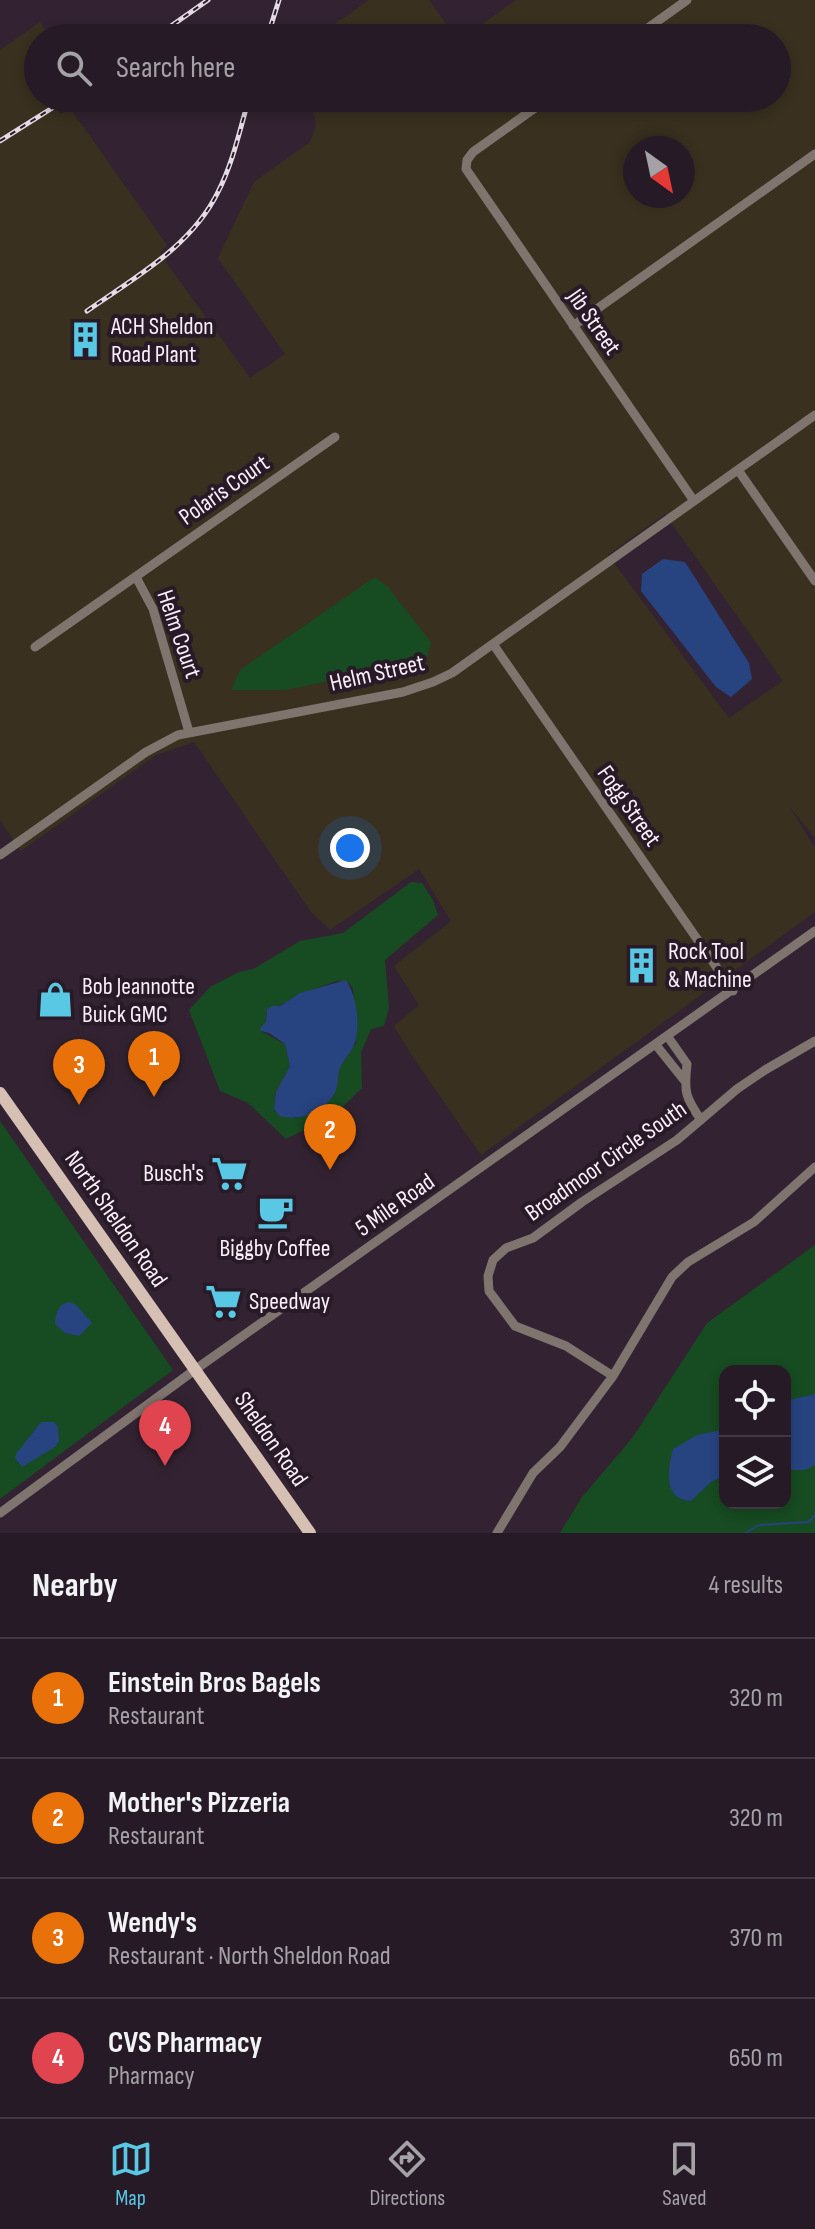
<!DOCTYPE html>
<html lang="en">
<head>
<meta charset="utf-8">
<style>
	body { margin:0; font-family:"Sofia Sans Condensed",sans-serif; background:#322732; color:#f1f3f6 }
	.controls { position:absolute; right:24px; bottom:24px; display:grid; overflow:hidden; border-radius:16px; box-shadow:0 4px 12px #0003 }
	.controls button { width:72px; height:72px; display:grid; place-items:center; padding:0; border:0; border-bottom:2px solid #423843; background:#261a26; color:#f1f3f6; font:40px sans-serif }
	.compass { position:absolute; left:623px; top:136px; width:72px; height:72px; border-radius:50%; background:#261a26; box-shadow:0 4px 12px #0003; rotate:147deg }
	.you { position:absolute; left:350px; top:848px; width:28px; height:28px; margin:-20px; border:6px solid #fff; border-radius:50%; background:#1a73e8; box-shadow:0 0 0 12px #1a73e833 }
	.badge { display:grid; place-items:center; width:52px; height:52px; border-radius:50%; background:#59c8e5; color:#fff; font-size:26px; font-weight:700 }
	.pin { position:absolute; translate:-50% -66px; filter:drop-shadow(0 2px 4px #0008) }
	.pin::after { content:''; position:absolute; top:42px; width:28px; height:24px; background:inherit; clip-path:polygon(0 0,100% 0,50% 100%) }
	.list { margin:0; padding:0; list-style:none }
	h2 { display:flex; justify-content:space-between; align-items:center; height:104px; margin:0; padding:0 32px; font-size:34px }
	h2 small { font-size:26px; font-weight:400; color:#a4a1a7 }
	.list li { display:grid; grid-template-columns:52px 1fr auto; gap:24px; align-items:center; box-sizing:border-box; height:120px; padding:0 32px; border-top:2px solid #423843 }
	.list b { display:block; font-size:30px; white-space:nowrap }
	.list p { margin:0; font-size:26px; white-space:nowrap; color:#a4a1a7 }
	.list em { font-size:26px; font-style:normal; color:#a4a1a7 }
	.icon { flex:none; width:44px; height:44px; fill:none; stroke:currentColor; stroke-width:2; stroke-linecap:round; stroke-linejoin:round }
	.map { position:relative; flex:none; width:815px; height:1533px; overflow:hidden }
	.search { position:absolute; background:#261a26; box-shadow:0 4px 12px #0003; left:24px; right:24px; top:24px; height:88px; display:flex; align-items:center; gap:20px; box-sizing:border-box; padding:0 28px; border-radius:44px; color:#a4a1a7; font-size:30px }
	.sheet { height:584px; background:#261a26 }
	nav { display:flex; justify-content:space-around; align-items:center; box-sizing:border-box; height:112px; border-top:2px solid #423843; background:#261a26; font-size:22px; color:#a4a1a7 }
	nav a { display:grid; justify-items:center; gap:4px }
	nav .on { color:#59c8e5 }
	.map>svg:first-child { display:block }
	.industrial { fill:#39301f; fill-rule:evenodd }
	.green { fill:#174b21; fill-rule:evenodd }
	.water { fill:#274380 }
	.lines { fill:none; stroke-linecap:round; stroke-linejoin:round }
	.stream { stroke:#274380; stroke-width:2 }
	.minor { stroke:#7f756e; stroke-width:9 }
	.major { stroke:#d5c0b3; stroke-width:12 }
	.rail-casing { stroke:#e6dbe5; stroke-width:5 }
	.rail { stroke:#291a28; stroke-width:2; stroke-dasharray:6; stroke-linecap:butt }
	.labels { text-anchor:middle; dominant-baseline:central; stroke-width:8; stroke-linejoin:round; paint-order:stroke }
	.street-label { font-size:24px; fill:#fbf0fa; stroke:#291a28 }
	.poi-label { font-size:24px; fill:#fbf0fa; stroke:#291a28; text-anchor:start }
</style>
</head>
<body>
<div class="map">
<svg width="815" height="1533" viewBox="0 0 815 1533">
	<rect width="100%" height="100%" fill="#332332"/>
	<!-- industrial -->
	<path class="industrial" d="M 369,0 L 429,0 L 457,38 L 315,38 Z
		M 516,0 L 815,0 L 815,838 L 789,806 L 815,848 L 815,912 L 481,1155 L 414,1059 L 394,1026 L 419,1005 L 394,966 L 451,921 L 419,869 L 330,930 L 311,912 L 194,742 L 156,755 L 21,851 L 0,820 L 0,50 L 40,22 L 51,38 L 38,38 L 38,98 L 62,98 L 54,104 L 61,114 L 70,108 L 167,245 L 160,254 L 250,378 L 285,354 L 218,258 L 254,182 L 310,142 L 316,125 L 311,98 L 777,98 L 777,38 L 463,38 ZM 635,148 L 683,148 L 683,196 L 635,196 ZM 665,514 L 783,681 L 729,718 L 608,555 Z"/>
	<!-- green -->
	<path class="green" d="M 375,577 L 388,587 L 431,642 L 426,660 L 286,690 L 231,690 L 240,670 Z
		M 411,882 L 422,883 L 433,900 L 438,915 L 385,960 L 389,1008 L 384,1026 L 371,1029 L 361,1053 L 362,1088 L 334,1115 L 286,1139 L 248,1103 L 220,1091 L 189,1010 L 210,987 L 239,972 L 253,969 L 300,941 L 343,933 ZM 337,981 L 347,981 L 353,989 L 356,1043 L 338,1070 L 325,1106 L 298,1118 L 279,1116 L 274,1109 L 276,1092 L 290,1066 L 285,1044 L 261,1031 L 266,1022 L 266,1013 L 300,994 Z
		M 0,1121 L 173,1370 L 0,1499 Z
		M 815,1245 L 815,1533 L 560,1533 L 582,1497 L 633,1437 L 707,1323 ZM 725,1371 L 785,1371 L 785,1503 L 725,1503 Z"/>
	<!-- water -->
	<path class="water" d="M 663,559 L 685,562 L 749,663 L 752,679 L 731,697 L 716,687 L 641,591 L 642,574 Z
		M 346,980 C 357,996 361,1028 354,1045 C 351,1053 344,1059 341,1066 C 337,1073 339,1082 336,1090 C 327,1112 300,1122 279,1116 L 274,1109 L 276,1092 L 290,1066 L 285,1044 L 269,1033 L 261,1031 L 260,1028 L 266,1022 L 267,1009 L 272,1006 L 280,1006 L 300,993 Z
		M 68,1302 L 75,1304 L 92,1323 L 79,1336 L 65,1333 L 55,1324 C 56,1314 57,1305 68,1302 Z
		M 815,1394 L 815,1465 L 805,1470 L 785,1470 L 785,1401 Z
		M 41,1422 L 54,1422 L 58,1427 L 59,1441 L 55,1447 L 22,1467 L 15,1458 L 16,1454 Z
		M 725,1429 L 725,1477 L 712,1481 L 691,1501 C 662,1500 668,1468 673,1449 L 697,1435 Z"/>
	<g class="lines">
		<!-- stream -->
		<path class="stream" d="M 745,1533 L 759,1525 L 809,1522 L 815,1515"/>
		<!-- minor -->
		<path class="minor" d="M 634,38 L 687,0
			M 549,98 L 473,152 L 467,160 L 466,169 L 694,501
			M 573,326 L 815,154
			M 738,470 L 815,581
			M 136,577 L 153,609 L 189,732
			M 493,644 L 733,991
			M 35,647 L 335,437
			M 0,855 L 146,752 L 178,735 L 403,692 L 433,682 L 452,673 L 815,415
			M 668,1037 L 687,1064 C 684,1092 685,1097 701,1120
			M 656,1045 L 684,1080
			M 613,1376 L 566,1346 L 515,1326 L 489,1291 L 488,1276 L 493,1260 L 506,1248 L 533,1238 L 582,1202 L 677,1140 L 737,1089 L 765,1070 L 815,1041
			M 0,1513 L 196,1369 L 815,931
			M 497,1533 L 533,1473 L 560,1447 L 613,1376 L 672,1277 L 688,1262 L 754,1222 L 815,1167"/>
		<!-- major -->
		<path class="major" d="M 0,1093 L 310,1533"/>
		<defs>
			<path id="rail" d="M 154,38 L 208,0
				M 267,38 L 279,0
				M 0,141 L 68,98
				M 87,311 C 135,277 191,247 218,192 C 233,163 240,129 249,98"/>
		</defs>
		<!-- rail casing -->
		<use href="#rail" class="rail-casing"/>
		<!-- rail -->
		<use href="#rail" class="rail"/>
	</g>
	<!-- icons -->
	<defs>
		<symbol id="building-bare" viewBox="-9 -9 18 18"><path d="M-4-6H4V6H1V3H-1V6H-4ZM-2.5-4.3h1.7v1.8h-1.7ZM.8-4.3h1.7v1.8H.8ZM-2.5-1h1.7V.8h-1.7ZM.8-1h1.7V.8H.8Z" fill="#59c8e5" stroke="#291a28" stroke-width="2.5" paint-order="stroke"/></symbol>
		<symbol id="shop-bare" viewBox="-9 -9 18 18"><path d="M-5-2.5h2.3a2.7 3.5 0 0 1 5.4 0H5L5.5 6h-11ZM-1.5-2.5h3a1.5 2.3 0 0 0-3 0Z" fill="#59c8e5" stroke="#291a28" stroke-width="2.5" paint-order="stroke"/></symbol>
		<symbol id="supermarket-bare" viewBox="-9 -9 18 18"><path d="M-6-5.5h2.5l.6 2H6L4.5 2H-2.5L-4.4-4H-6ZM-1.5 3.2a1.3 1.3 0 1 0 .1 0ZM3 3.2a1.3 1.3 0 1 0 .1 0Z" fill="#59c8e5" stroke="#291a28" stroke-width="2.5" paint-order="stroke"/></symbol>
		<symbol id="cafe-bare" viewBox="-9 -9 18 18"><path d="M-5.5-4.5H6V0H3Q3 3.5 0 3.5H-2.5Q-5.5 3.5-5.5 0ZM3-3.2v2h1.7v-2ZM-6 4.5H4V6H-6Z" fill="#59c8e5" stroke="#291a28" stroke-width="2.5" paint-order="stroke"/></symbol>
	</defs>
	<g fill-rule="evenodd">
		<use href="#building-bare" x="60" y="314" width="51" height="51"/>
		<use href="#building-bare" x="616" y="940" width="51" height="51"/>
		<use href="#shop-bare" x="30" y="974" width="51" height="51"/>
		<use href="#supermarket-bare" x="204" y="1148" width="51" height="51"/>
		<use href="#cafe-bare" x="250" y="1186" width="51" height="51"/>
		<use href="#supermarket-bare" x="198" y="1276" width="51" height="51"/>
	</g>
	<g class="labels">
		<!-- street labels -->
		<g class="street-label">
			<text transform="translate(594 322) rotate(55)">Jib Street</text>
			<text transform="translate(224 490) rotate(-35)">Polaris Court</text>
			<text transform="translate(179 634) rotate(71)">Helm Court</text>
			<text transform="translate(377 673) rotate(-13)">Helm Street</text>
			<text transform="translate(629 806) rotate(55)">Fogg Street</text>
			<text transform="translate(606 1161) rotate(-35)">Broadmoor Circle South</text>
			<text transform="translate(395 1205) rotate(-35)">5 Mile Road</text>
			<text transform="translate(116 1219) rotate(55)">North Sheldon Road</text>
			<text transform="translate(271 1439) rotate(55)">Sheldon Road</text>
		</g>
		<!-- poi labels -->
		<g class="poi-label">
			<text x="111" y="326">ACH Sheldon<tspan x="111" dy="28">Road Plant</tspan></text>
			<text x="668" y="951">Rock Tool<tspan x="668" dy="28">&amp; Machine</tspan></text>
			<text x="82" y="986">Bob Jeannotte<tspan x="82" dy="28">Buick GMC</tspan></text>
			<text x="204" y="1173" text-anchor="end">Busch's</text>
			<text x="275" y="1248" text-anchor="middle">Biggby Coffee</text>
			<text x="249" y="1301">Speedway</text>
		</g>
	</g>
</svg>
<div class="controls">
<button><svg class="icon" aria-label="locate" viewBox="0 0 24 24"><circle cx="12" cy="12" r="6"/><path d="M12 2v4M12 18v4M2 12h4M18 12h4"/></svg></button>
<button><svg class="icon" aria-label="layers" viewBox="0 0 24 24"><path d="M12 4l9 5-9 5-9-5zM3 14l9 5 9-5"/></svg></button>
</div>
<svg class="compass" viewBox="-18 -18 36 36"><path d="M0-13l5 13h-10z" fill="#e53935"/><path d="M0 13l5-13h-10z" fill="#a4a1a7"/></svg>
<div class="you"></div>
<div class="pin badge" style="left:154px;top:1097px;background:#e8710a">1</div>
<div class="pin badge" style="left:330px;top:1170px;background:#e8710a">2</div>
<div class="pin badge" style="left:79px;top:1105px;background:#e8710a">3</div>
<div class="pin badge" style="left:165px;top:1466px;background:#e0444e">4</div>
<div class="search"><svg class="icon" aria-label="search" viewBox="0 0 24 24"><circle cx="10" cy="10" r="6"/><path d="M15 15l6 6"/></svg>Search here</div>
</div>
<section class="sheet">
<h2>Nearby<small>4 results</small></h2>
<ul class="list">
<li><span class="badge" style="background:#e8710a">1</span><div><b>Einstein Bros Bagels</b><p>Restaurant</p></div><em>320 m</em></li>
<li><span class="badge" style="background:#e8710a">2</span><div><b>Mother's Pizzeria</b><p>Restaurant</p></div><em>320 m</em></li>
<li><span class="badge" style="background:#e8710a">3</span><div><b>Wendy's</b><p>Restaurant · North Sheldon Road</p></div><em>370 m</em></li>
<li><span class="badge" style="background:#e0444e">4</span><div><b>CVS Pharmacy</b><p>Pharmacy</p></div><em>650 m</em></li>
</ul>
</section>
<nav>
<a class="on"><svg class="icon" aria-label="map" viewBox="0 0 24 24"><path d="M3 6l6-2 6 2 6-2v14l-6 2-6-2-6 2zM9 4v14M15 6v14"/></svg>Map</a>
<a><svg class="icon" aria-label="directions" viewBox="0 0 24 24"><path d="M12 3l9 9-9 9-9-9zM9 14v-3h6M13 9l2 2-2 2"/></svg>Directions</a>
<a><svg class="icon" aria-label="saved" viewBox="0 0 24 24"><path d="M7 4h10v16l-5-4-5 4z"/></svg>Saved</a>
</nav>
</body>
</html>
